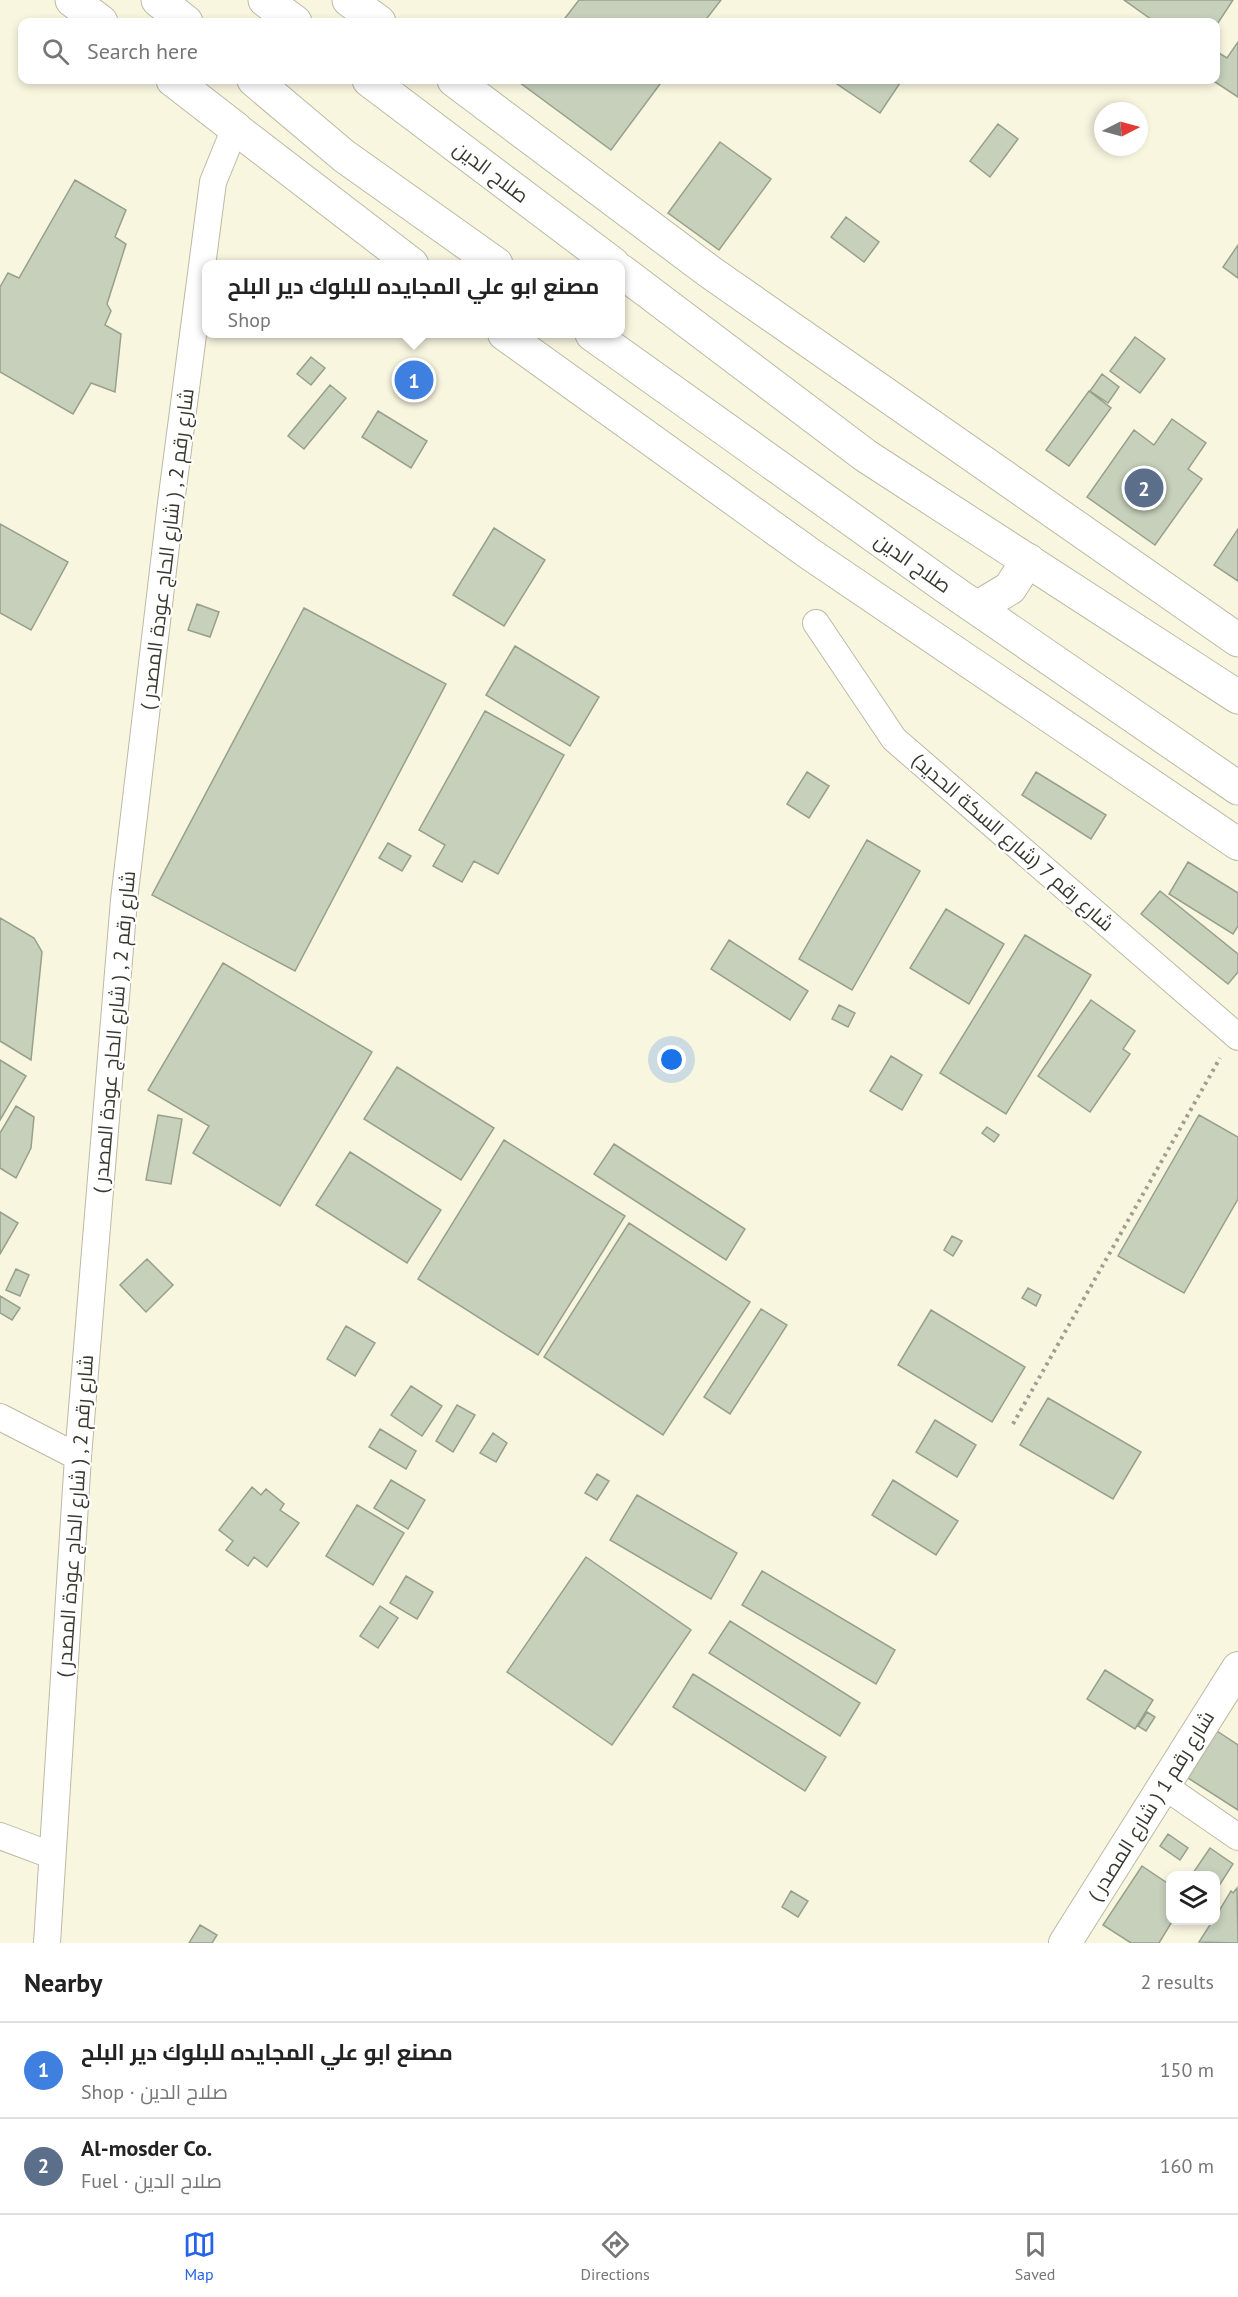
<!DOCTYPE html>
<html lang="en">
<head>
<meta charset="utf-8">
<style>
	body { margin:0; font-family:"PT Sans",Cairo,sans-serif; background:#f2f2f2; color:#222 }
	.controls { position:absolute; right:18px; bottom:18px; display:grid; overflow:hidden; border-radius:12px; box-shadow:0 3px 9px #0003 }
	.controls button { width:54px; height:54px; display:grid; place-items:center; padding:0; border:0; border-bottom:2px solid #e0e0e0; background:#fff; color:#222; font:30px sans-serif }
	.compass { position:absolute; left:1094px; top:102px; width:54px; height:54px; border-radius:50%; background:#fff; box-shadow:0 3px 9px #0003; rotate:84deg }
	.you { position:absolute; left:672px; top:1060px; width:21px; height:21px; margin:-15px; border:4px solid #fff; border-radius:50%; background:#1a73e8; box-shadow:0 0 0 9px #1a73e833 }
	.badge { display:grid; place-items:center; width:39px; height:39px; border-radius:50%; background:#2563eb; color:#fff; font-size:20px; font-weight:700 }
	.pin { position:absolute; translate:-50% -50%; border:3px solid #fff; box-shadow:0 2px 6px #0006 }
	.popup { position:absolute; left:202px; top:260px; width:423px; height:78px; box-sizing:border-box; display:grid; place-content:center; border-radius:12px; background:#fff; filter:drop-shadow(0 2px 4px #0005); font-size:20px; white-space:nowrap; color:#767676 }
	.popup b { font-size:22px; color:#222 }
	.popup::after { content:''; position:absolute; left:50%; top:100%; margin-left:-12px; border:12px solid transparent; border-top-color:#fff }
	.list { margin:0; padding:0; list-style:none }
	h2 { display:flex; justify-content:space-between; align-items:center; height:78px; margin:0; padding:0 24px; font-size:26px }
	h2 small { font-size:20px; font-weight:400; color:#767676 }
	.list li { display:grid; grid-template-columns:39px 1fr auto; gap:18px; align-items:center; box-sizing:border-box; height:96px; padding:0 24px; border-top:2px solid #e0e0e0 }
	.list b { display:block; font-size:22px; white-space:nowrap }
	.list p { margin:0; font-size:20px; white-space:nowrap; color:#767676 }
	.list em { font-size:20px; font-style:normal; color:#767676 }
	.icon { flex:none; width:33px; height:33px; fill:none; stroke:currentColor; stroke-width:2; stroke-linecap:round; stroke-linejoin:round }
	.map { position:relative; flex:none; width:1238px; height:1943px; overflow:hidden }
	.search { position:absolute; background:#fff; box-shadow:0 3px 9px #0003; left:18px; right:18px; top:18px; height:66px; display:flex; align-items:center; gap:15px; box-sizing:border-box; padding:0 21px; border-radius:12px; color:#767676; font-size:22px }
	.sheet { height:270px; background:#fff }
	nav { display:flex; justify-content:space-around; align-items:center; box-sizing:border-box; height:84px; border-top:2px solid #e0e0e0; background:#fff; font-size:16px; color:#767676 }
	nav a { display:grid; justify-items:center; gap:3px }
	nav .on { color:#2563eb }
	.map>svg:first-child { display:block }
	.building { fill:#c6d0bb; stroke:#97a08c; stroke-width:1.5 }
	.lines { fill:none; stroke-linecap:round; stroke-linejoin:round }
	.minor-casing { stroke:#bcb9a4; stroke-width:28 }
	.tertiary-casing { stroke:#bcb9a4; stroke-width:34 }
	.secondary-casing { stroke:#bcb9a4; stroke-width:35 }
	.trunk-casing { stroke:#bcb9a4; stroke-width:35 }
	.path { stroke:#a09e8e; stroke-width:4; stroke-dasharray:3 4.5; stroke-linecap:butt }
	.minor { stroke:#fff; stroke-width:26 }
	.tertiary { stroke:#fff; stroke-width:32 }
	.secondary { stroke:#fff; stroke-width:33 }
	.trunk { stroke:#fff; stroke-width:33 }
	.labels { text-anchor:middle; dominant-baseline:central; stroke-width:4.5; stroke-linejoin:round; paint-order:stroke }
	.street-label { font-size:20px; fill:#39382f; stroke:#fff }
</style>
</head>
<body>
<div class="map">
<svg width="1238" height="1943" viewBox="0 0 1238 1943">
	<rect width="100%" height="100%" fill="#f9f6e0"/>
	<!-- building -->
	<path class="building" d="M 579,0 L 721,0 L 704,22 L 562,22 Z
		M 1124,0 L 1233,0 L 1216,26 L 1216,22 L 1155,22 Z
		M 1238,42 L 1238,97 L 1212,80 L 1216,80 L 1216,57 L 1219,53 L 1227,58 Z
		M 520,80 L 663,80 L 611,150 L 519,82 Z
		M 831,80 L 902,80 L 880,113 Z
		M 998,124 L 1018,139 L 990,177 L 970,161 Z
		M 720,142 L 771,179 L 719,250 L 668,213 Z
		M 75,180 L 126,210 L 115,237 L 126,244 L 107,304 L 111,311 L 105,325 L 121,334 L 115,392 L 91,383 L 73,414 L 0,372 L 0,287 L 8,273 L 19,278 Z
		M 846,217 L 879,242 L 864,262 L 831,237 Z
		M 1238,245 L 1238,278 L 1223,267 Z
		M 1135,337 L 1165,359 L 1140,393 L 1110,371 Z
		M 311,357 L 325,368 L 311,385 L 297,374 Z
		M 1102,374 L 1119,387 L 1108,403 L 1090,391 Z
		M 330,385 L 346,398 L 304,449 L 288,436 Z
		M 1089,391 L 1111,408 L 1069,466 L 1046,450 Z
		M 378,411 L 427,441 L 411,468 L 362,437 Z
		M 1172,419 L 1206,443 L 1188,469 L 1202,479 L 1155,545 L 1087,497 L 1134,430 L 1154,445 Z
		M 0,524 L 68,562 L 31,630 L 0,613 Z
		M 494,528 L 545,560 L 504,626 L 453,595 Z
		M 1238,529 L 1238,581 L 1214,565 Z
		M 197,604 L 219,612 L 210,637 L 188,630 Z
		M 304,608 L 446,684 L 295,971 L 152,895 Z
		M 515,646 L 599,697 L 570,746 L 486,695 Z
		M 485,711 L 564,755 L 498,874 L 474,861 L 462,882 L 433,866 L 445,845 L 419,830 Z
		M 807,772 L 829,786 L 809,818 L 787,804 Z
		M 1036,772 L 1106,815 L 1091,839 L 1022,795 Z
		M 867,840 L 920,871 L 852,990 L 799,959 Z
		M 388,843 L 411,856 L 402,871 L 379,858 Z
		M 1188,862 L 1238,893 L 1238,926 L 1233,934 L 1169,894 Z
		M 1160,891 L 1238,954 L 1238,972 L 1228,984 L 1141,914 Z
		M 946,909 L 1004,944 L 969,1004 L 910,968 Z
		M 0,918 L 34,938 L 42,952 L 31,1060 L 0,1041 Z
		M 1025,935 L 1091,975 L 1006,1114 L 940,1073 Z
		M 729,940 L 808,991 L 790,1020 L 711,969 Z
		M 223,963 L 372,1052 L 280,1206 L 193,1153 L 209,1126 L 148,1090 Z
		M 1091,1000 L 1135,1031 L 1123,1049 L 1130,1054 L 1090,1112 L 1038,1076 Z
		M 839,1005 L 855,1013 L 848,1027 L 832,1019 Z
		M 891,1056 L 922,1075 L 902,1110 L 870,1091 Z
		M 0,1060 L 26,1076 L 0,1120 Z
		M 397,1067 L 494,1128 L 461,1180 L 364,1119 Z
		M 16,1106 L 34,1117 L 31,1148 L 16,1178 L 0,1168 L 0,1133 Z
		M 158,1115 L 182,1119 L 171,1184 L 146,1180 Z
		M 1199,1115 L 1238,1137 L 1238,1199 L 1184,1293 L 1118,1256 Z
		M 987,1127 L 999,1135 L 994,1142 L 982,1133 Z
		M 504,1140 L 625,1216 L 538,1355 L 418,1279 Z
		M 614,1144 L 745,1229 L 726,1260 L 594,1174 Z
		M 350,1152 L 441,1210 L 407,1263 L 316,1205 Z
		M 0,1212 L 18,1223 L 0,1254 Z
		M 629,1223 L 750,1302 L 663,1435 L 544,1357 Z
		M 952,1236 L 962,1241 L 953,1256 L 944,1250 Z
		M 147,1259 L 173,1285 L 146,1312 L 120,1285 Z
		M 16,1269 L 29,1275 L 20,1296 L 6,1290 Z
		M 1028,1288 L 1041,1295 L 1036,1306 L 1022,1298 Z
		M 0,1296 L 20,1308 L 12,1320 L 0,1313 Z
		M 761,1309 L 787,1325 L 730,1414 L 704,1397 Z
		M 931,1310 L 1025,1367 L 992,1422 L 898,1365 Z
		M 346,1326 L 375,1343 L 355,1376 L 327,1359 Z
		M 411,1386 L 442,1406 L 422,1436 L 391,1415 Z
		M 1048,1398 L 1141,1452 L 1113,1499 L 1020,1445 Z
		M 457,1405 L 475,1415 L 453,1452 L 436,1441 Z
		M 935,1420 L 976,1445 L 957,1477 L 916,1452 Z
		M 380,1429 L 416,1451 L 406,1469 L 369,1447 Z
		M 493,1433 L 507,1443 L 496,1462 L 480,1453 Z
		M 597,1474 L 609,1481 L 597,1500 L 585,1493 Z
		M 391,1480 L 425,1500 L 408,1529 L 374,1508 Z
		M 893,1480 L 958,1521 L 936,1555 L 872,1515 Z
		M 252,1487 L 261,1495 L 266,1489 L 284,1504 L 280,1510 L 299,1523 L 267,1567 L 254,1557 L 248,1566 L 226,1550 L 233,1541 L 219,1530 Z
		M 637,1495 L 737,1553 L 711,1599 L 610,1540 Z
		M 357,1505 L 404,1533 L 373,1585 L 326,1556 Z
		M 586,1557 L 691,1630 L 612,1745 L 507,1672 Z
		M 762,1571 L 895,1650 L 876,1684 L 742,1605 Z
		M 406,1576 L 433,1592 L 417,1619 L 390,1603 Z
		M 380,1606 L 398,1618 L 378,1648 L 360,1636 Z
		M 730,1621 L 860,1703 L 840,1736 L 709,1653 Z
		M 1105,1670 L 1153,1700 L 1135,1729 L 1087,1699 Z
		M 693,1674 L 826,1757 L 805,1791 L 673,1707 Z
		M 1147,1712 L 1155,1717 L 1146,1731 L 1138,1726 Z
		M 1217,1731 L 1238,1745 L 1238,1810 L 1188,1778 Z
		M 1168,1834 L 1188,1848 L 1180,1860 L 1160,1846 Z
		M 1210,1848 L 1233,1864 L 1217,1889 L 1216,1876 L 1197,1876 L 1193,1873 Z
		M 1142,1866 L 1170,1885 L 1170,1920 L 1173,1920 L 1159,1943 L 1131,1943 L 1103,1925 Z
		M 1237,1888 L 1238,1943 L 1199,1942 L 1213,1920 L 1216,1920 L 1216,1916 L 1231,1891 L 1233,1893 Z
		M 791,1891 L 808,1901 L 798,1917 L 782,1907 Z
		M 200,1925 L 217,1935 L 212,1943 L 189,1943 Z"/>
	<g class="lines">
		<defs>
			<path id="minor" d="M 816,623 L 894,739 L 1238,1037
				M 0,1417 L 78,1457
				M 1164,1786 L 1238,1837
				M 0,1836 L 51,1855
				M 47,1943 L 78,1457 L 124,900 L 171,503 L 213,182 L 235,128"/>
			<path id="tertiary" d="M 235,128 L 412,264
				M 504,334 L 810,554 L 1238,844
				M 1065,1943 L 1238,1668"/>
			<path id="secondary" d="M 72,0 L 101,22
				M 349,0 L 379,22
				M 173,80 L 235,128
				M 454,80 L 710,272 L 1238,640"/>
			<path id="trunk" d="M 158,0 L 186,22
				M 265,0 L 295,22
				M 254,80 L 344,156 L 496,264
				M 369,80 L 613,264
				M 621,271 L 866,456 L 1238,697
				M 592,334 L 949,589 L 1238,788
				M 977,608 L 1010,588 L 1028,560"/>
		</defs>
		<!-- minor casing -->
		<use href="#minor" class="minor-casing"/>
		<!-- tertiary casing -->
		<use href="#tertiary" class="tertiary-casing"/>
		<!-- secondary casing -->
		<use href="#secondary" class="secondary-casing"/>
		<!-- trunk casing -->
		<use href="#trunk" class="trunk-casing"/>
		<!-- path -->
		<path class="path" d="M 1013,1424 L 1220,1058"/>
		<!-- minor -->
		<use href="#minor" class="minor"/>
		<!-- tertiary -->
		<use href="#tertiary" class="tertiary"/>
		<!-- secondary -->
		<use href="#secondary" class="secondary"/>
		<!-- trunk -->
		<use href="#trunk" class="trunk"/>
	</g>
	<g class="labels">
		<!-- street labels -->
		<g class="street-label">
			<text transform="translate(491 172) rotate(37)">صلاح الدين</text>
			<text transform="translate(167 549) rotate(-83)">شارع رقم 2 , ( شارع الحاج عودة المصدر )</text>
			<text transform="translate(913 563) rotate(35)">صلاح الدين</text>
			<text transform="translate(1013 842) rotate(41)">شارع رقم 7 (شارع السكة الحديد)</text>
			<text transform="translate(114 1032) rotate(-85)">شارع رقم 2 , ( شارع الحاج عودة المصدر )</text>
			<text transform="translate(75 1516) rotate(-86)">شارع رقم 2 , ( شارع الحاج عودة المصدر )</text>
			<text transform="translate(1151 1806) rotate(-58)">شارع رقم 1 ( شارع المصدر )</text>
		</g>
	</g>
</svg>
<div class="controls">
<button><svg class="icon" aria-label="layers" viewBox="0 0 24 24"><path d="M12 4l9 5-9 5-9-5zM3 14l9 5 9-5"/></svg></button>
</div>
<svg class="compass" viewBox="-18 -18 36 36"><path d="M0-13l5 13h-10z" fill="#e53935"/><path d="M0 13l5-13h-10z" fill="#767676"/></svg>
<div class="you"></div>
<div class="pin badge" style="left:414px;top:380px;background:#3f7fe0">1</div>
<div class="popup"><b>مصنع ابو علي المجايده للبلوك دير البلح</b>Shop</div>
<div class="pin badge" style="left:1144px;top:488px;background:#5c6f8a">2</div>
<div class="search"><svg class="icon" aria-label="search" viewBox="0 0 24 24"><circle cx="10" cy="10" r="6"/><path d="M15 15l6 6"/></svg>Search here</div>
</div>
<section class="sheet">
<h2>Nearby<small>2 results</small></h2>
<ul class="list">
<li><span class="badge" style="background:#3f7fe0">1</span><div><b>مصنع ابو علي المجايده للبلوك دير البلح</b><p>Shop · صلاح الدين</p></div><em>150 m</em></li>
<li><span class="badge" style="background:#5c6f8a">2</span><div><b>Al-mosder Co.</b><p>Fuel · صلاح الدين</p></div><em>160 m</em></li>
</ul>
</section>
<nav>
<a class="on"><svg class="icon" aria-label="map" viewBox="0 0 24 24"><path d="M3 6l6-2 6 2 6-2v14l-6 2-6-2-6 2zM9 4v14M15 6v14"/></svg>Map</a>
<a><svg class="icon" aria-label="directions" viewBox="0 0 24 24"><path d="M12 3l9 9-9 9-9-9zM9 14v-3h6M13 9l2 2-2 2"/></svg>Directions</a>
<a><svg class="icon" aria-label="saved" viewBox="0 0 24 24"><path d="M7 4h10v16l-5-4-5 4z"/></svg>Saved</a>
</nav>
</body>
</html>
